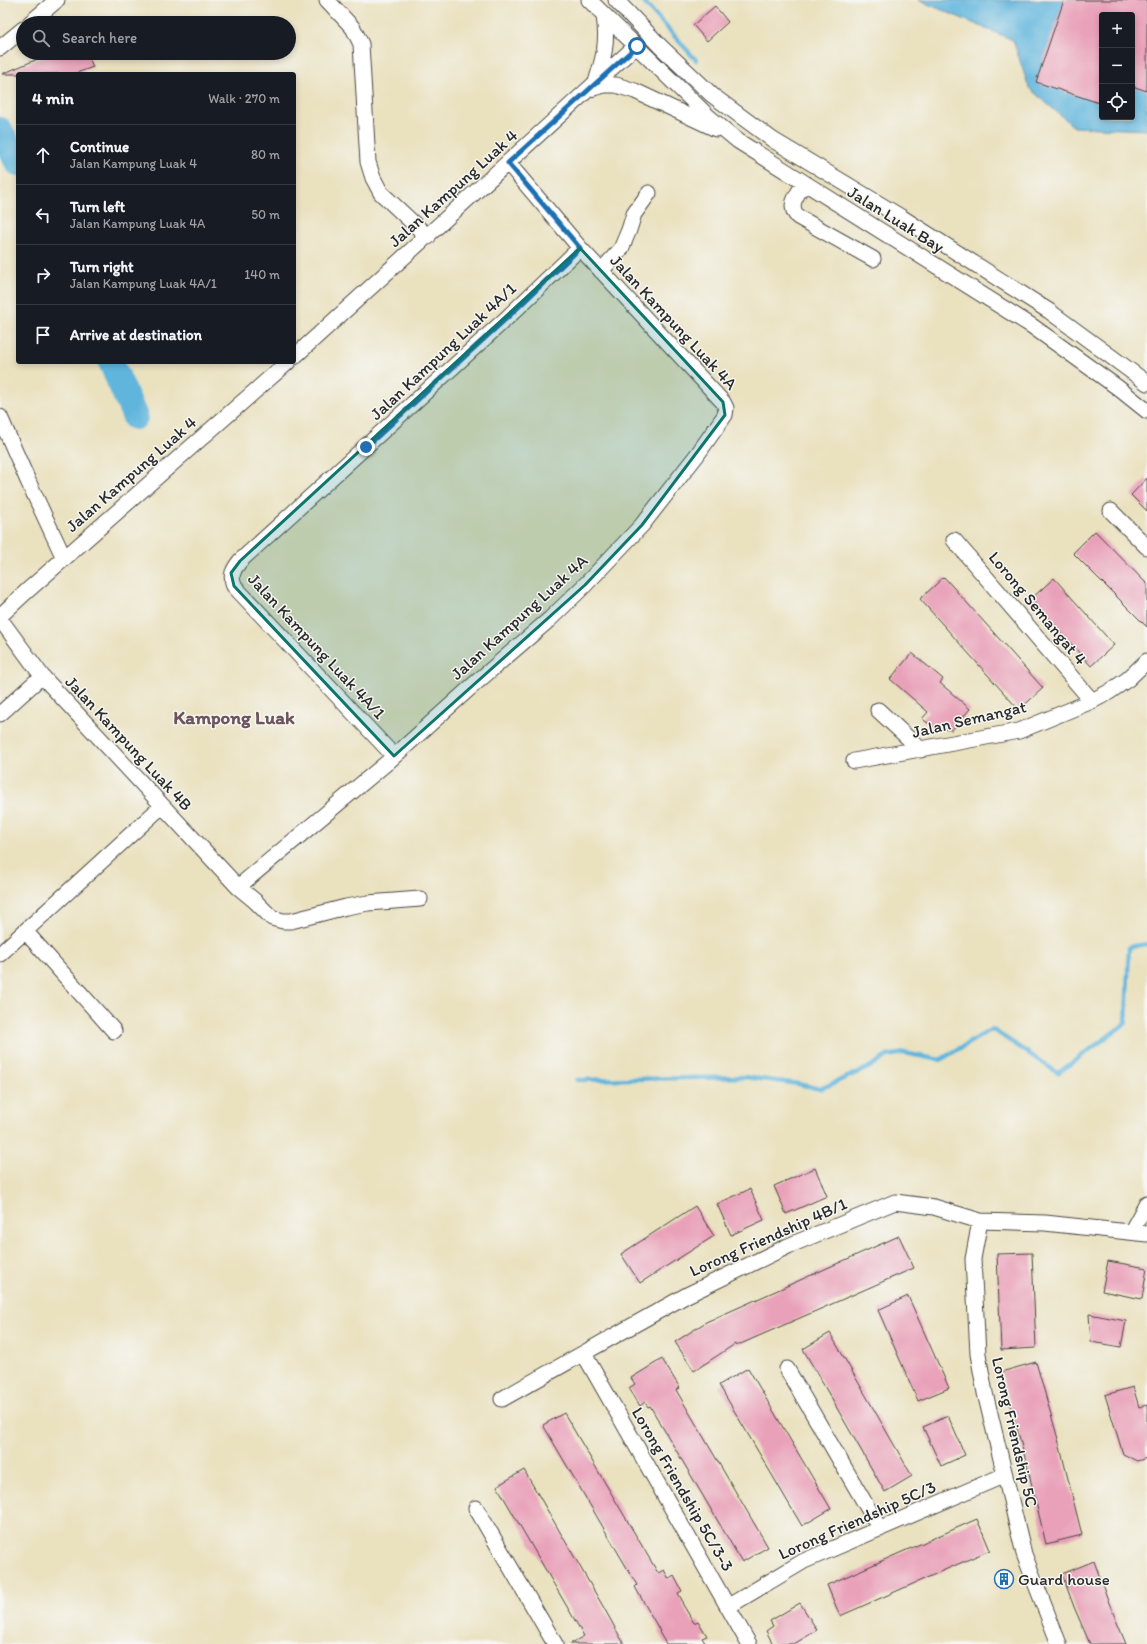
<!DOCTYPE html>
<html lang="en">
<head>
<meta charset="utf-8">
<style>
	body { margin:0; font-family:Itim,sans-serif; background:#242831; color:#f1f3f6 }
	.controls { position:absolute; right:12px; top:12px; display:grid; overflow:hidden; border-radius:4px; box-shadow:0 2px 6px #0003 }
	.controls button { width:36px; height:36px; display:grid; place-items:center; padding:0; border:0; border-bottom:1px solid #363941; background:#171b24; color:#f1f3f6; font:20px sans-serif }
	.stop { position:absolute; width:12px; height:12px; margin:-9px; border:3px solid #1f6fb2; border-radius:50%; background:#fff }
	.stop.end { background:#1f6fb2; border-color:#fff; box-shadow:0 1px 4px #0008 }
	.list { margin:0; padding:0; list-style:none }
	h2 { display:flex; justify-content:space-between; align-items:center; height:52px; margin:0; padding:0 16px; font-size:17px }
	h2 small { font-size:13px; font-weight:400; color:#9ea1a6 }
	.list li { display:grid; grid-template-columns:26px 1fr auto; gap:12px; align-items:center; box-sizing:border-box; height:60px; padding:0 16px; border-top:1px solid #363941 }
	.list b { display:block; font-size:15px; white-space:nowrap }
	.list p { margin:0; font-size:13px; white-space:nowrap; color:#9ea1a6 }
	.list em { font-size:13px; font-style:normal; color:#9ea1a6 }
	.icon { flex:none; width:22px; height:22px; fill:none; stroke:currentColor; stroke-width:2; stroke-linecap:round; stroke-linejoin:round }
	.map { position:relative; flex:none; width:1147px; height:1644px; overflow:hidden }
	.search { position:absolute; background:#171b24; box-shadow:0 2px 6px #0003; left:16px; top:16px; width:280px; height:44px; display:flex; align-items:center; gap:10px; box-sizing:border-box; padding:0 14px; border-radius:22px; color:#9ea1a6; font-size:15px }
	.panel { position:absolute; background:#171b24; box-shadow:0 2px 6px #0003; left:16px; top:72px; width:280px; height:292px; border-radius:4px }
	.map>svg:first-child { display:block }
	.water { fill:#61b5dd; stroke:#467084; fill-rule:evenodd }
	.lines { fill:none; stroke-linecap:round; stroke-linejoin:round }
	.stream { stroke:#61b5dd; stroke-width:4.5 }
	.river { stroke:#61b5dd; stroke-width:26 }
	.building { fill:#e9a1b9 }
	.minor-casing { stroke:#484641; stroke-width:17 }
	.minor { stroke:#fff; stroke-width:15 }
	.route { stroke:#1f6fb2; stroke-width:5 }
	.marked { fill:#0f766e; fill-opacity:0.2; stroke:#0f766e; stroke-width:3; stroke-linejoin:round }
	.labels { text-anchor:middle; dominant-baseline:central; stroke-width:3; stroke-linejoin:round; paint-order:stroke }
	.street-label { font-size:17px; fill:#2b2b2b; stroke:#f6f6f2 }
	.poi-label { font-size:17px; fill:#2b2b2b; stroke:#f6f6f2; text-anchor:start }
	.quarter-label { font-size:19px; font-weight:bold; fill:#6e545d; stroke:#f6f6f2 }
</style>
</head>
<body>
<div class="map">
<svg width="1147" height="1644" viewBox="0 0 1147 1644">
	<rect width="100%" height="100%" fill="#f6f6f2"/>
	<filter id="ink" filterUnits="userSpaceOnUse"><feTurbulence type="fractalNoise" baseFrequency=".025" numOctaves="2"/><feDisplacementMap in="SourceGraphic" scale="8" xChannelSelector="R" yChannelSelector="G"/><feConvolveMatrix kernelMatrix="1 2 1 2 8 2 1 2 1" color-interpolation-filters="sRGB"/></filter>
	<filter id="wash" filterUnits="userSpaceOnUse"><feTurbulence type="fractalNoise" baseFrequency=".012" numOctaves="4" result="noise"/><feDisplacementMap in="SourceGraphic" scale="16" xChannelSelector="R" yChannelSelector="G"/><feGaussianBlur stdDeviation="0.9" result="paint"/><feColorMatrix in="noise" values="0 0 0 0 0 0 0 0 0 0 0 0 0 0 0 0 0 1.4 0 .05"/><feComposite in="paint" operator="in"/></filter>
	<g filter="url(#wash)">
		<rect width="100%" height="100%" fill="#eae1bf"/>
		<!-- water -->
		<path class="water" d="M 918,0 L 1147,0 L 1147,130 L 1074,127 L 1029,88 L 1013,40 ZM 1102,15 L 1132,15 L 1132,117 L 1102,117 Z"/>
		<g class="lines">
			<!-- stream -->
			<path class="stream" d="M 642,0 L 696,60
				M 577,1080 L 745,1077 L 799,1084 L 820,1089 L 868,1068 L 887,1056 L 904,1053 L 940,1060 L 992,1029 L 1058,1073 L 1126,1023 L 1129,947 L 1147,944"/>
			<!-- river -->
			<path class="river" d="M 0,130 L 18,163
				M 111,362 L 135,417"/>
		</g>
		<g id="blocks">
			<!-- building -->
			<path class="building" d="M 1064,0 L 1147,0 L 1147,91 L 1132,86 L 1132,15 L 1102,15 L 1102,104 L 1036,82 Z
				M 715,6 L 728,22 L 707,41 L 693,25 Z
				M 52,53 L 87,53 L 93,67 L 74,74 L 2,74 Z
				M 1147,478 L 1147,511 L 1131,495 Z
				M 1095,531 L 1147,584 L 1147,627 L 1073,553 Z
				M 944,577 L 1043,688 L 1019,710 L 920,599 Z
				M 1054,578 L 1114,645 L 1091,666 L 1031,599 Z
				M 912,653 L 943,679 L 940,683 L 970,709 L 952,730 L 934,727 L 922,719 L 928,712 L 890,679 Z
				M 815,1168 L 827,1196 L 786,1214 L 774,1186 Z
				M 750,1189 L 764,1220 L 731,1235 L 717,1204 Z
				M 695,1206 L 714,1236 L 640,1283 L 621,1254 Z
				M 899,1236 L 914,1268 L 736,1346 L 735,1344 L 694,1371 L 675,1342 L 706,1322 Z
				M 1032,1253 L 1036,1348 L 1001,1350 L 997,1254 Z
				M 1108,1261 L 1147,1268 L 1142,1299 L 1102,1291 Z
				M 908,1296 L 949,1388 L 918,1401 L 878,1310 Z
				M 1089,1314 L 1126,1321 L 1121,1347 L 1091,1342 Z
				M 830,1333 L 912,1476 L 885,1492 L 803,1349 Z
				M 662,1359 L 680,1388 L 676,1390 L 768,1547 L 742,1562 L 650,1406 L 648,1407 L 645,1402 L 640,1406 L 629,1388 L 635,1384 L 631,1378 Z
				M 1036,1362 L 1058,1439 L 1082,1535 L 1046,1544 L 1026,1461 L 1001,1372 Z
				M 748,1368 L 831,1509 L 802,1526 L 719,1385 Z
				M 1133,1387 L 1139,1407 L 1147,1405 L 1147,1458 L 1137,1461 L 1123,1454 L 1105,1395 Z
				M 564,1413 L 658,1573 L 664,1570 L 669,1579 L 674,1576 L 682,1591 L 678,1593 L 683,1602 L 682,1603 L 694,1623 L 698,1621 L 707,1636 L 702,1638 L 706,1644 L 666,1644 L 659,1632 L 660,1631 L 635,1587 L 637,1585 L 543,1425 Z
				M 948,1416 L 965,1455 L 941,1466 L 923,1427 Z
				M 524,1470 L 604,1608 L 624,1644 L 570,1644 L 584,1636 L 497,1486 Z
				M 977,1519 L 990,1550 L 840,1616 L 827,1585 Z
				M 1094,1561 L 1109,1603 L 1126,1644 L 1090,1644 L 1074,1607 L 1062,1574 Z
				M 800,1603 L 817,1630 L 794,1644 L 773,1644 L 766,1631 L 773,1626 L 770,1621 Z"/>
		</g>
	</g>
	<g filter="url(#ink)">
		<use href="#blocks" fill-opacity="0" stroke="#484641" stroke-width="1"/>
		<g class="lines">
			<defs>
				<path id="minor" d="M 327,0 L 353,28 L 361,44 L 368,162 L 373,178 L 381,193 L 428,237
					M 589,0 L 709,117 L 738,141 L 1032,326 L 1117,387 L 1147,411
					M 616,0 L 661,47 L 712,95 L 773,140 L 901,217 L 1049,311 L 1147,383
					M 30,23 L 57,0
					M 0,48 L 23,29
					M 596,82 C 604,57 608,42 604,16
					M 590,89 L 604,85 L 616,85 L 635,91 L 716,129
					M 804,183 C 797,196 787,205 798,217 L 873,259
					M 601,271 L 621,249 L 629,230 L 634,214 L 649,193
					M 294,357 L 637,45
					M 0,417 L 28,481 L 64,558
					M 1111,511 L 1147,547
					M 954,540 L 1092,701
					M 0,616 L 27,591 L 288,362
					M 0,619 L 42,676 L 238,887 L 255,901 L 272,918 L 283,921 L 291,921 L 346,907 L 368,903 L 420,899
					M 878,710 L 921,750
					M 0,714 L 42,676
					M 394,756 L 234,586 C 230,575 233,570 240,561 L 509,316 L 580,248
					M 854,761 L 1019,731 L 1092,701 L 1109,692 L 1128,679 L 1147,661
					M 238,887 L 389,761 L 471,687 L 550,619 L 585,585 L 642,525 L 697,455 L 725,415 L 726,408 L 723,402 L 580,248 L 508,163
					M 25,931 L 114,1031
					M 0,954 L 162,806
					M 980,1221 L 973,1259 L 978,1354 L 985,1393 L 1024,1554 L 1059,1644
					M 1131,1232 L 1147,1203
					M 584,1354 L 749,1644
					M 787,1369 L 880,1529
					M 502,1399 L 687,1295 L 788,1246 L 895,1202 L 934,1207 L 980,1221 L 1045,1223 L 1147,1234
					M 476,1508 L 555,1644
					M 729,1606 L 804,1561 L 1005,1475"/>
			</defs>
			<!-- minor casing -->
			<use href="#minor" class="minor-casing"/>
			<!-- minor -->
			<use href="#minor" class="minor"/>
		</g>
	</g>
	<g class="lines" filter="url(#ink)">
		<!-- route -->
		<path class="route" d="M 366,447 L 509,316 L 580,248 L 508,163 L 637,46"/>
	</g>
	<!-- marked area -->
	<path class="marked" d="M 580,248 L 723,402 L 725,415 L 642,525 L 585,585 L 394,756 L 234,586 L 231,573 L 240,561 Z"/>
	<!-- icons -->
	<defs>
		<symbol id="building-ring" viewBox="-11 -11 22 22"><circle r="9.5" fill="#f6f6f2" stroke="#1f6fb2" stroke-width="1.5"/><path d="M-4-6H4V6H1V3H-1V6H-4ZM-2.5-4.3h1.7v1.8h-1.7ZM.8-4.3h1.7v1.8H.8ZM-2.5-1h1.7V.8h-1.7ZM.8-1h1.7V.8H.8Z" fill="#1f6fb2"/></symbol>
	</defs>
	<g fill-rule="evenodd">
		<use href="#building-ring" x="993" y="1568" width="22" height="22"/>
	</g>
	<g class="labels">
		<!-- street labels -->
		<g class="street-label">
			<text transform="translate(453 188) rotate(-42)">Jalan Kampung Luak 4</text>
			<text transform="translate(896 219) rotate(32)">Jalan Luak Bay</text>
			<text transform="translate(674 322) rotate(47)">Jalan Kampung Luak 4A</text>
			<text transform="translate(443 351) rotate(-43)">Jalan Kampung Luak 4A/1</text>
			<text transform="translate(131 474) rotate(-41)">Jalan Kampung Luak 4</text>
			<text transform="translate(1038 608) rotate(50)">Lorong Semangat 4</text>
			<text transform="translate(519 617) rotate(-42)">Jalan Kampung Luak 4A</text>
			<text transform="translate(317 646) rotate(47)">Jalan Kampung Luak 4A/1</text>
			<text transform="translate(969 719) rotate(-13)">Jalan Semangat</text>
			<text transform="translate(129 743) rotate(47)">Jalan Kampung Luak 4B</text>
			<text transform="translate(768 1237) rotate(-24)">Lorong Friendship 4B/1</text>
			<text transform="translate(1015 1432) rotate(77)">Lorong Friendship 5C</text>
			<text transform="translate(683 1489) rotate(60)">Lorong Friendship 5C/3-3</text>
			<text transform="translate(857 1520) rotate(-24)">Lorong Friendship 5C/3</text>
		</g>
		<!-- poi labels -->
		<g class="poi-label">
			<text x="1018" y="1579">Guard house</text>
		</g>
		<!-- quarter labels -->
		<g class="quarter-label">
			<text x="234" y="717">Kampong Luak</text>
		</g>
	</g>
</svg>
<div class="controls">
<button>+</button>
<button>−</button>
<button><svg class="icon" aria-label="locate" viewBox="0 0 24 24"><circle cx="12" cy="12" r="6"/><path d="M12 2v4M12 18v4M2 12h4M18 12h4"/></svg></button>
</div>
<div class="stop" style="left:637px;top:46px"></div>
<div class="stop end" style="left:366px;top:447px"></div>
<div class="search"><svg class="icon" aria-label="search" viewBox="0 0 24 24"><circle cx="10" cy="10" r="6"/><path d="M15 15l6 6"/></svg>Search here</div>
<section class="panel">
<h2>4 min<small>Walk · 270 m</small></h2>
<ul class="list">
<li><svg class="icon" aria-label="ahead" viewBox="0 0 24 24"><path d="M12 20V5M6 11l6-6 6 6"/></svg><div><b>Continue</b><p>Jalan Kampung Luak 4</p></div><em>80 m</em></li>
<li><svg class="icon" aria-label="left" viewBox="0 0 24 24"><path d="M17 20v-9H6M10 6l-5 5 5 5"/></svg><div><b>Turn left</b><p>Jalan Kampung Luak 4A</p></div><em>50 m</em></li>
<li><svg class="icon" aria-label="right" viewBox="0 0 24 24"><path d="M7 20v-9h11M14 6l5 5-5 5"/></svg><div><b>Turn right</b><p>Jalan Kampung Luak 4A/1</p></div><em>140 m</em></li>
<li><svg class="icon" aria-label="arrive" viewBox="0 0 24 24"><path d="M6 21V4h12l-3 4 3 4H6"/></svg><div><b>Arrive at destination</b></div></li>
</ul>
</section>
</div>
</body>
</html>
